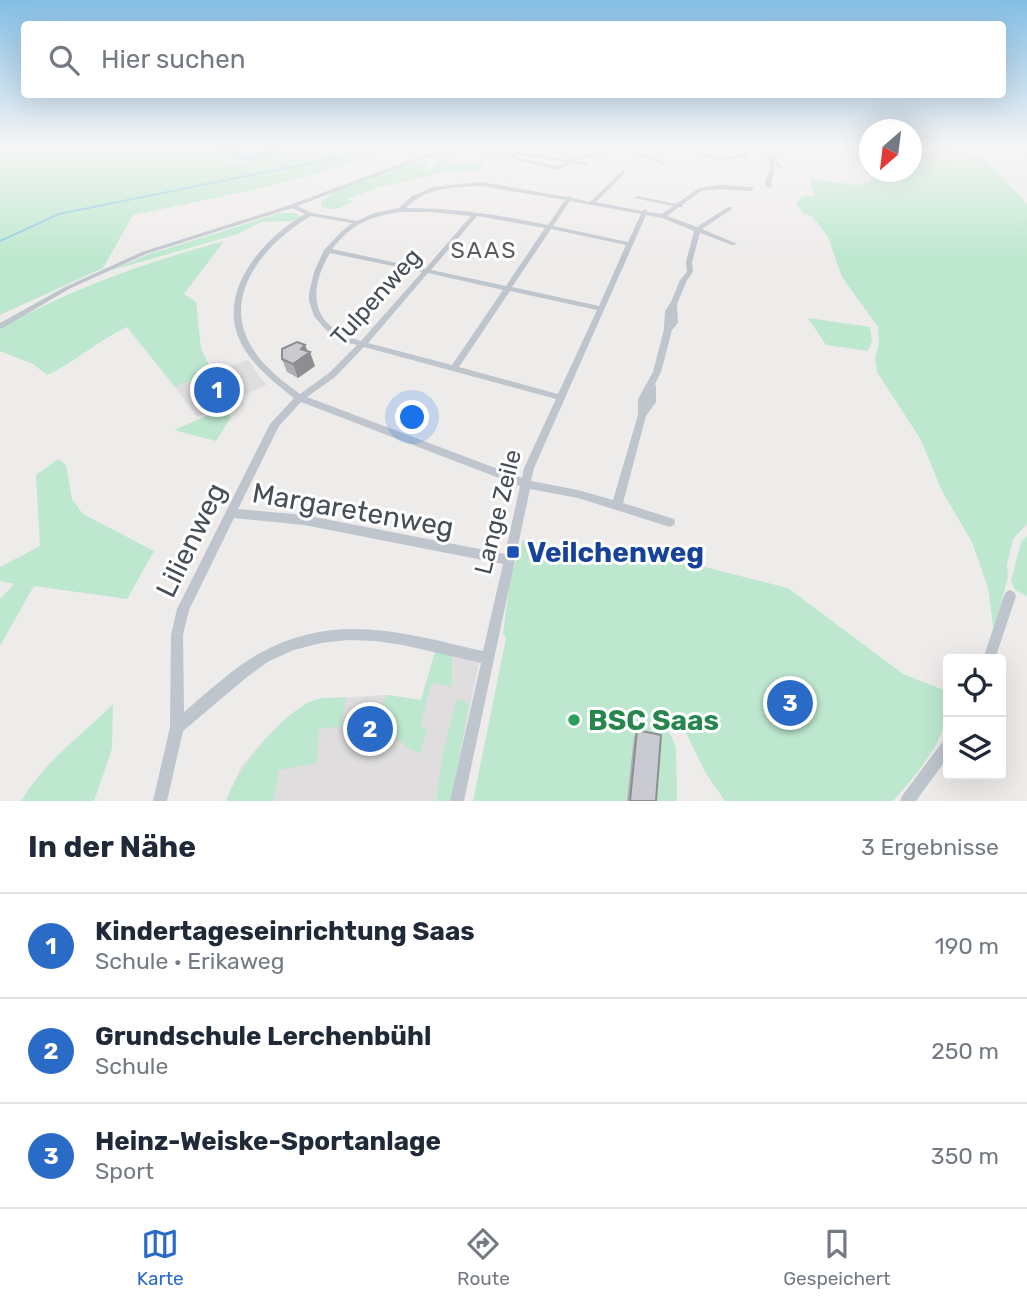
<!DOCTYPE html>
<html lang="de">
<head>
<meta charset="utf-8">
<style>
	body { margin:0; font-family:Rubik,sans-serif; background:#f6f6f7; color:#1f2937 }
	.controls { position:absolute; right:21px; bottom:21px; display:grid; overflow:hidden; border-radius:7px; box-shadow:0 7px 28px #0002 }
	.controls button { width:63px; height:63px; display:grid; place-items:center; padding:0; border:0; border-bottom:2px solid #e0e1e3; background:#fff; color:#1f2937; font:35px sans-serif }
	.compass { position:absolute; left:859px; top:119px; width:63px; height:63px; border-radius:50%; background:#fff; box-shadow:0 7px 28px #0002; rotate:208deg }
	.you { position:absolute; left:413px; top:418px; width:24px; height:24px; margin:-18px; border:5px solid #fff; border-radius:50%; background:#1a73e8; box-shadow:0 0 0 10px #1a73e833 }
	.badge { display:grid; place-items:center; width:46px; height:46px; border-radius:50%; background:#2b6bc8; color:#fff; font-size:23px; font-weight:700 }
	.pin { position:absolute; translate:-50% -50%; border:4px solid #fff; box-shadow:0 2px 7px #0006 }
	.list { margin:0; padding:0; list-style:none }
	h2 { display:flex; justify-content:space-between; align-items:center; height:91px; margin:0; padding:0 28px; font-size:30px }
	h2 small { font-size:23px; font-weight:400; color:#747a83 }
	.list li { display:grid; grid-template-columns:46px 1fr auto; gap:21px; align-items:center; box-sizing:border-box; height:105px; padding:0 28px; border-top:2px solid #e0e1e3 }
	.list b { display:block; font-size:26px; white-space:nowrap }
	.list p { margin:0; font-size:23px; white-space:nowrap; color:#747a83 }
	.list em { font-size:23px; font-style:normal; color:#747a83 }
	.icon { flex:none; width:38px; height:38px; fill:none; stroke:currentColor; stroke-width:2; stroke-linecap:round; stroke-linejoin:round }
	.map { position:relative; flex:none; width:1027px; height:801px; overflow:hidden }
	.search { position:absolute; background:#fff; box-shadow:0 7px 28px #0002; left:21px; right:21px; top:21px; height:77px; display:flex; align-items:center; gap:18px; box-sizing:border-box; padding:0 24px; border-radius:7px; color:#747a83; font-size:26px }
	.sheet { height:406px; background:#fff }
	nav { display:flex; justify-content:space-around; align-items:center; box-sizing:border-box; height:98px; border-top:2px solid #e0e1e3; background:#fff; font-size:19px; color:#747a83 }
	nav a { display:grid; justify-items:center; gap:4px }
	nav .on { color:#2b6bc8 }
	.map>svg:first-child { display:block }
	.education { fill:#dfdddd }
	.green { fill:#bde8cf }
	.water { fill:#8fcde1 }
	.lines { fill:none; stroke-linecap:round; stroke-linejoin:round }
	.stream { stroke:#8fcde1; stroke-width:2 }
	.minor { fill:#bec5cd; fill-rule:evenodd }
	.wall { fill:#aeafb3 }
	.shaded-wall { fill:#8d8e92 }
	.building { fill:#cacbd0; stroke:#8d8e92; stroke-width:2 }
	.transit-dot { fill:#1a4fb4; stroke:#fff; stroke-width:2.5 }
	.leisure-dot { fill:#2e9e5b; stroke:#fff; stroke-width:2.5 }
	.labels { text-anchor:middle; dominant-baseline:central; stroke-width:6; stroke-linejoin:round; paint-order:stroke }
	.far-quarter-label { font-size:23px; letter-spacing:2px; fill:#595c60; stroke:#fff }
	.street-label { font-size:24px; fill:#464e57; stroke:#fff }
	.near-street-label { font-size:28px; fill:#464e57; stroke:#fff }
	.near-transit-label { font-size:28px; font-weight:bold; fill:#164399; stroke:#fff; text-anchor:start }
	.near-leisure-label { font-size:28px; font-weight:bold; fill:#27864d; stroke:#fff; text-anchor:start }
</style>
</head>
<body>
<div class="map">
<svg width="1027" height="801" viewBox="0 0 1027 801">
	<rect width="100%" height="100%" fill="#eeeceb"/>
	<!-- education -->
	<path class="education" d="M 248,360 L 266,385 L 197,417 L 175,387 Z
		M 435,652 L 479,663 L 451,801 L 226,801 L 241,767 L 264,740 L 316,699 L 387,695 L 421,700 Z"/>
	<!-- green -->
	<path class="green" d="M 0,146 L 207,146 L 229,161 L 246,162 L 298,146 L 462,146 L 389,148 L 320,173 L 271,186 L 133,215 L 103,268 L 0,315 Z
		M 912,146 C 926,146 947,142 961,147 C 983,153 1012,187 1027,204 L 1027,524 L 1013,539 L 1007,565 L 1008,576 L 994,633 L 988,588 L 972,542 L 942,491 L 921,440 L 877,372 L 875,357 L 879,344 L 878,327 L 842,277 L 828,237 L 812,216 L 803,213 L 796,203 L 803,196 L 815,196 L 809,179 L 858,185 L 871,181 L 870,172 L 912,172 Z
		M 447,154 L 444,158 L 460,162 L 445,160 L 460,164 L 485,162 L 483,169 L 440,173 L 376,188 L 347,199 L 353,202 C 341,207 336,212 322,207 L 321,202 L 333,192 L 416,162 L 427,161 L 429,163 L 422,168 L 429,170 Z
		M 281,213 L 296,213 L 300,217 L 293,221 L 261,222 L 238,234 L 109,271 L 147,255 Z
		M 224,241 L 184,294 L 196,302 L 201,348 L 212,372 L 175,387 L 127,327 C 98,340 76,362 47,375 L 33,364 L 0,351 L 0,329 C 71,288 145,263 224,241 Z
		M 808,318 L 870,327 L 872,341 L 868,351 L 826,345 Z
		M 224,408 L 231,417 L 216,441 L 174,430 Z
		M 58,459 L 66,465 L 72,499 L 83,514 L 154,551 L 127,599 L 34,586 L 0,646 L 0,599 L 14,584 L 0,581 L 0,567 L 40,546 L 36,475 Z
		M 1027,536 L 1027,596 L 1015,590 L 1011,581 L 1021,542 Z
		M 523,540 L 580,550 L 626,547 L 788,588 L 903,674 L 946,691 C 959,726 915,777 893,801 L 725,801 L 705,772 L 679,718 L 666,725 L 676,747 L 677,801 L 473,801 L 506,638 L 503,634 L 510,578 Z
		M 435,652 L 452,655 L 452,687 L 432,683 L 420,726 L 427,728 L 420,753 L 408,748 L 376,720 L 387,695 L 421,700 Z
		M 346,697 L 341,726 L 319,729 L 317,763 L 279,770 L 273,801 L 226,801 C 235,771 287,706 318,699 C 327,697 337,698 346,697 Z
		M 457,698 L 469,704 L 451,801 L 436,801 L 442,758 Z
		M 113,704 L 112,749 L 94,801 L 21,801 C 44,762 81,736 113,704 Z"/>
	<!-- water -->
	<path class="water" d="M 208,146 L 227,146 L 247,153 L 278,146 L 298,146 C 259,159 244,171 208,146 Z"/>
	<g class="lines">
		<!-- stream -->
		<path class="stream" d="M 454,146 L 464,152
			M 484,153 L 507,155
			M 518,153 L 567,161
			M 774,155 L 778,166
			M 574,162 L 588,165
			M 779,166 L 782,168
			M 0,241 L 59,214 L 335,158 L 368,146"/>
		<!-- minor -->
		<path class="minor" d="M 469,146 L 476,146 L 420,160 L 297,206 L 312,213 L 357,221 L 374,213 L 399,208 L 412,196 L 433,187 L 481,182 L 567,197 L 569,196 L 572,198 L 590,202 L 623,170 L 626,172 L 596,202 L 642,211 L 645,209 L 648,212 L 662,214 L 673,206 L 634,198 L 637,196 L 676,204 L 699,188 L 721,185 L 751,187 L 754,189 L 751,191 L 721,189 L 701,191 L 682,205 L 682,207 L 679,207 L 667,216 L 697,227 L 728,207 L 732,207 L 732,209 L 702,229 L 737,244 L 732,245 L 700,233 L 692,262 L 693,272 L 687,280 L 677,304 L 678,323 L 672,330 L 661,372 L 655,384 L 656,386 L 656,402 L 646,416 L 623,503 L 674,519 L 675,522 L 674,525 L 670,527 L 578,498 L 530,489 L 464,801 L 450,801 L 481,663 L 403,645 L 375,641 L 348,640 L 321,643 L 294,650 L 269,661 L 247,677 L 183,731 L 167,801 L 153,801 L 170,727 L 171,635 L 177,609 L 270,424 L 294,398 C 275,383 254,367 242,345 C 214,293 262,239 305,214 L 292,208 L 146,254 L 69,289 L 3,328 L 0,328 L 0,323 L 65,287 L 142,252 L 290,205 L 416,158 ZM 481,186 L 565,200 L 548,225 C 501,215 454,208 406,208 C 428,186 452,188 481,186 ZM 570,201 L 641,214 L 628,242 L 553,226 ZM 401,212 L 431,212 L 471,216 L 425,269 L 332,249 C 352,224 370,216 401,212 ZM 646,215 L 662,218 L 694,231 L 686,262 L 687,272 L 680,280 L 671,302 L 665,311 L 664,329 L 653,372 L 638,399 L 638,415 L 613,500 L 578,490 L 531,481 L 534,468 ZM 311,216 L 352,223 L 342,231 L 324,250 L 314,272 L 309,293 L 309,301 L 314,316 L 326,330 L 340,341 L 357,345 L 329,373 L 300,394 C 281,380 261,365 250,344 C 221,292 268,241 311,216 ZM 477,216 L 545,228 L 506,286 L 431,270 ZM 551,229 L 626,245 L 599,306 L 512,287 ZM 330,253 L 422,272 L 361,341 C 312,328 306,293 330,253 ZM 428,273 L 503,290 L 452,365 L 368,343 ZM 510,291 L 597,310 L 558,394 L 459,367 ZM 364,347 L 556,399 L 524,468 L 522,478 L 307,397 L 335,377 ZM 301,402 L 520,486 L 505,554 L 304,515 L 238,509 L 279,426 ZM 234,518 L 304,525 L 503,564 L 483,651 C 404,633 336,611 260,653 C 232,669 208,692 184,712 L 183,635 L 189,610 Z
			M 533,146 L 540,146 L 518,153 L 514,157 L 558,166 L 578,156 L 617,147 L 616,146 L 622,146 L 667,163 L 662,164 L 622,149 L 582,158 L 559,170 L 507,158 L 514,151 Z
			M 689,146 C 697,147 701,153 709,156 C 720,159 733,156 744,155 L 746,150 L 741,146 L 746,146 L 751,150 L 748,157 C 726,160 705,163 689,146 Z
			M 763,146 L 767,146 C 773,157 779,169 771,180 L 772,186 L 769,188 L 766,186 L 765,180 C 774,169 768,157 763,146 Z
			M 1010,590 L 1014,592 L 1016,596 L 995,659 L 983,659 L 1004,596 L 1006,592 Z
			M 948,739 L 948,757 L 916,801 L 900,801 L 902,796 L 943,741 Z"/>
	</g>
	<!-- wall -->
	<path class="wall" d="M 305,345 L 315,366 L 298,378 L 287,372 L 282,359 Z
		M 637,730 L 656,801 L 627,801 L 634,737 Z"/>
	<!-- shaded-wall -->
	<path class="shaded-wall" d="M 305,345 L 308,354 L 310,352 L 315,366 L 298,378 L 293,364 L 301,349 Z"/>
	<!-- building -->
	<path class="building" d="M 297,342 L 305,345 L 301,349 L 310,352 L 293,364 L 282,359 L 282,349 Z
		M 637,730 L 661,735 L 656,801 L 630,801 Z"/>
	<!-- sky -->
	<linearGradient id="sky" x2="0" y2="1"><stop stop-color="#84bee5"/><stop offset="0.57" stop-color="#f7f6f6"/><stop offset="1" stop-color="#f7f6f6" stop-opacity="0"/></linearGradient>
	<rect width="1027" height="258" fill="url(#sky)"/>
	<!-- markers -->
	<rect class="transit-dot" x="506" y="545" width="14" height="14" rx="3.5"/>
	<circle class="leisure-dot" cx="574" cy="720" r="7"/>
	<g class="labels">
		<!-- far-quarter labels -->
		<g class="far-quarter-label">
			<text x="484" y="250">SAAS</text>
		</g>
		<!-- street labels -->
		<g class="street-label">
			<text transform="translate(376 297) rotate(-48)">Tulpenweg</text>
			<text transform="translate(498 512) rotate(-76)">Lange Zeile</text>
		</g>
		<!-- near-street labels -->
		<g class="near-street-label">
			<text transform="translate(353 510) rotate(10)">Margaretenweg</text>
			<text transform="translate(191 540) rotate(-64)">Lilienweg</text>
		</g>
		<!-- near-transit labels -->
		<g class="near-transit-label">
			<text x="527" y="552">Veilchenweg</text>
		</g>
		<!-- near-leisure labels -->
		<g class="near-leisure-label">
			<text x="588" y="720">BSC Saas</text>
		</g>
	</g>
</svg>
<div class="controls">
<button><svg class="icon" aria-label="locate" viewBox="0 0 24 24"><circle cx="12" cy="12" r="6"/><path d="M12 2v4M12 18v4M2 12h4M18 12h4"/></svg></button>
<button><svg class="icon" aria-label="layers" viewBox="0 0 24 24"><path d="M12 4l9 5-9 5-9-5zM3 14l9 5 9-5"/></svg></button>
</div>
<svg class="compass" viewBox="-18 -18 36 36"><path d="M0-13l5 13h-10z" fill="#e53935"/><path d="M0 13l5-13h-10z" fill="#747a83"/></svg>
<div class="you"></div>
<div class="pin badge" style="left:217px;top:390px">1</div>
<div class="pin badge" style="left:370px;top:729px">2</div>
<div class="pin badge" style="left:790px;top:703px">3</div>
<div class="search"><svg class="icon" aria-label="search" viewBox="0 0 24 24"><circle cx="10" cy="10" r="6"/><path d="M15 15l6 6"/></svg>Hier suchen</div>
</div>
<section class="sheet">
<h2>In der Nähe<small>3 Ergebnisse</small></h2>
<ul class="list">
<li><span class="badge">1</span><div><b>Kindertageseinrichtung Saas</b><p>Schule · Erikaweg</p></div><em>190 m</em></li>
<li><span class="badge">2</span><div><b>Grundschule Lerchenbühl</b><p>Schule</p></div><em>250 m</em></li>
<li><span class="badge">3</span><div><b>Heinz-Weiske-Sportanlage</b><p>Sport</p></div><em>350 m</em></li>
</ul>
</section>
<nav>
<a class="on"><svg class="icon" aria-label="map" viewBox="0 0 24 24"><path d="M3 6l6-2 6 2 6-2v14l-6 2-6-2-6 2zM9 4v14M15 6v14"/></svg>Karte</a>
<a><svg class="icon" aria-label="directions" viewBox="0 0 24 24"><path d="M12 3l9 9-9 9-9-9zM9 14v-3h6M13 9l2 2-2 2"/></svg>Route</a>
<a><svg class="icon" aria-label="saved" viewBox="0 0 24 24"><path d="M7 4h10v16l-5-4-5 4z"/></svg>Gespeichert</a>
</nav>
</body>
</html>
